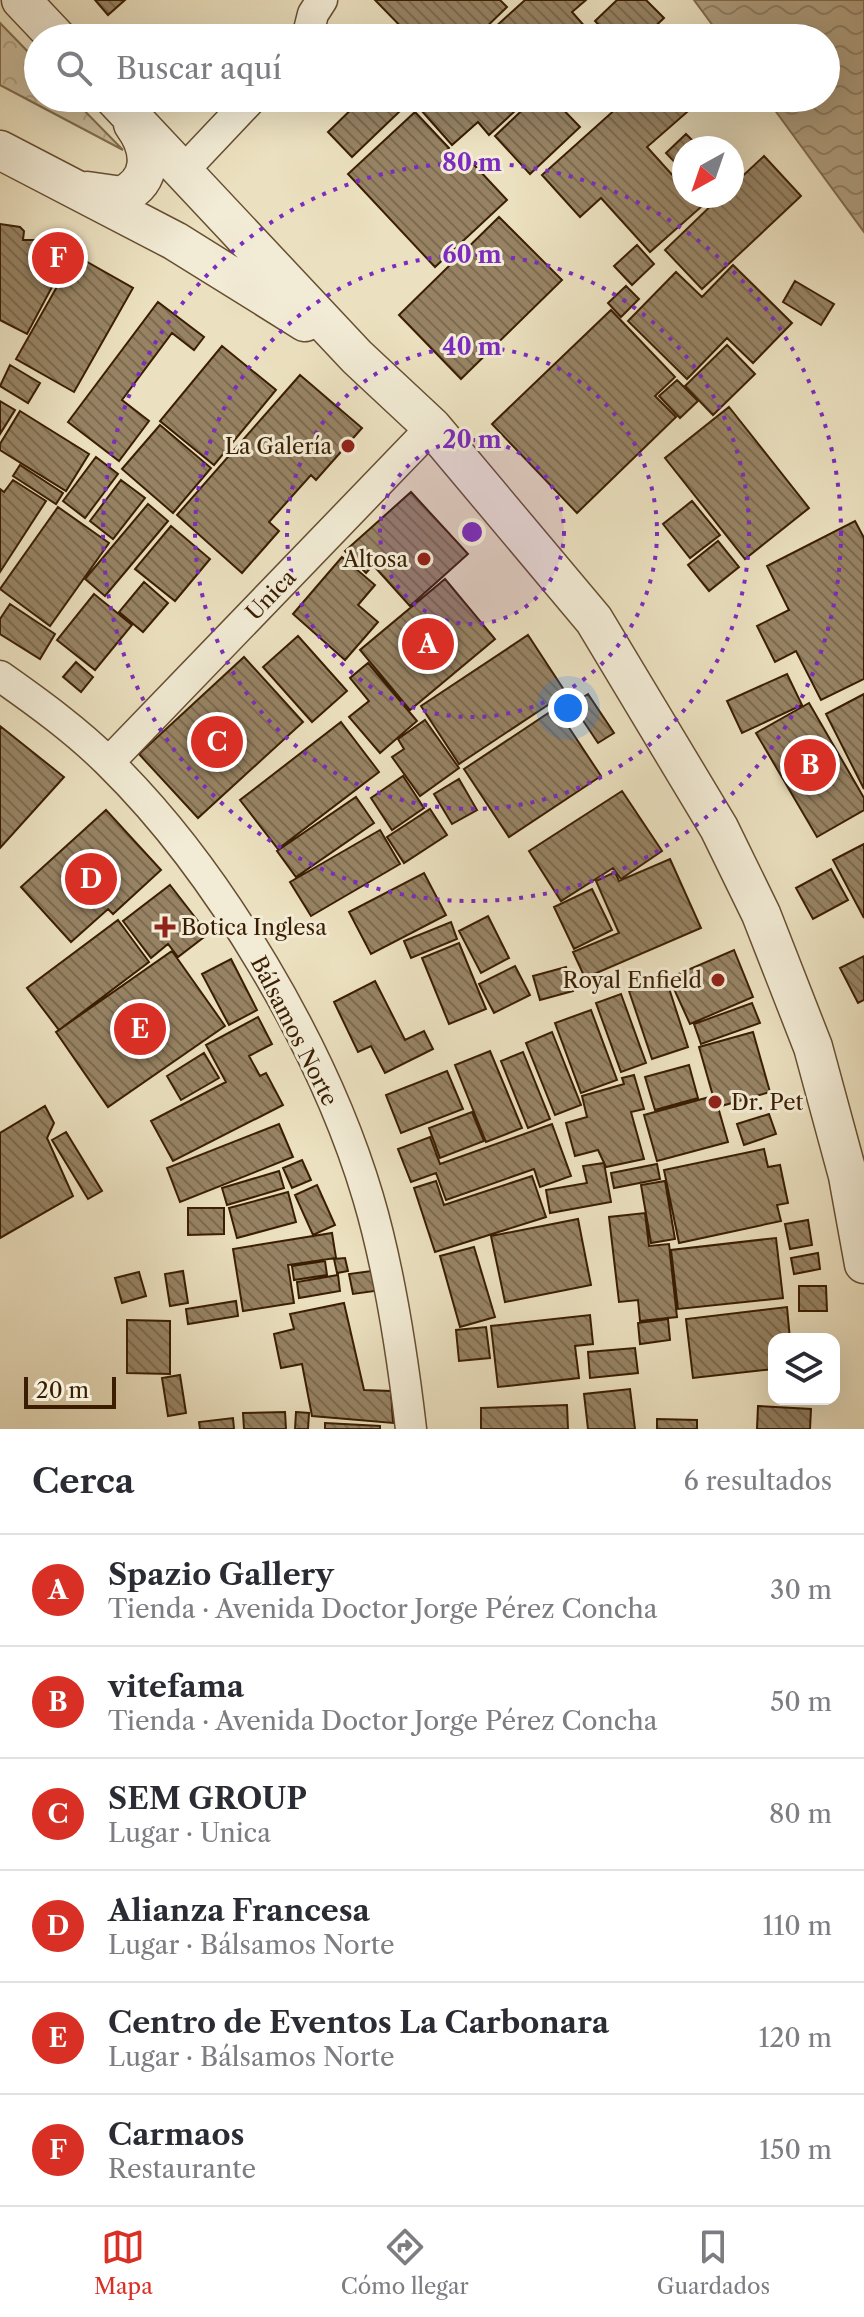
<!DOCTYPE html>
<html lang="es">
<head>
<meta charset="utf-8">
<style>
	body { margin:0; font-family:"Libre Caslon Text",serif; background:#f7f7f7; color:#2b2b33 }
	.controls { position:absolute; right:24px; bottom:24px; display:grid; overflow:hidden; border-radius:16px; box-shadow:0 8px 32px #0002 }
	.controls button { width:72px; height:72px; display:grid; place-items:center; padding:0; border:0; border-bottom:2px solid #e1e1e2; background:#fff; color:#2b2b33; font:40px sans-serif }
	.compass { position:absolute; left:672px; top:136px; width:72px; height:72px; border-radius:50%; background:#fff; box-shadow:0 8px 32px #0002; rotate:220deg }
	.scale { position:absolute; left:24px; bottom:20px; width:92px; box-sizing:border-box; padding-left:8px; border:4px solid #3b1e02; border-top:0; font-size:22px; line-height:28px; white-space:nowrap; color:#3b1e02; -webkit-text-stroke:6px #f2ebd5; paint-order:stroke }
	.you { position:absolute; left:568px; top:708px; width:28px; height:28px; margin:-20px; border:6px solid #fff; border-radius:50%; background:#1a73e8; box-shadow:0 0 0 12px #1a73e833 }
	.badge { display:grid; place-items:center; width:52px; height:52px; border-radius:50%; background:#d93025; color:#fff; font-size:26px; font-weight:700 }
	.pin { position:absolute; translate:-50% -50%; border:4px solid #fff; box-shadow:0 2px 8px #0006 }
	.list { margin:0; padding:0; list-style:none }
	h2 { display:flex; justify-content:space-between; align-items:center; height:104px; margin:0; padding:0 32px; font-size:34px }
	h2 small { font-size:26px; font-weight:400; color:#7c7c81 }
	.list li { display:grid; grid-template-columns:52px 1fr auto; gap:24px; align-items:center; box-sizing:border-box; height:112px; padding:0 32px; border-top:2px solid #e1e1e2 }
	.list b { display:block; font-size:30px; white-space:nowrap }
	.list p { margin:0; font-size:26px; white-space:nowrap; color:#7c7c81 }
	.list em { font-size:26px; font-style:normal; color:#7c7c81 }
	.icon { flex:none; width:44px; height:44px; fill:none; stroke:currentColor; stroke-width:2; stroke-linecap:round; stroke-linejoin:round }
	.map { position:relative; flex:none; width:864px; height:1429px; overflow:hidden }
	.search { position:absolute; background:#fff; box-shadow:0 8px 32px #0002; left:24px; right:24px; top:24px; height:88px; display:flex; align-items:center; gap:20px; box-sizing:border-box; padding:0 28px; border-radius:44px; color:#7c7c81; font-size:30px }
	.sheet { height:776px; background:#fff }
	nav { display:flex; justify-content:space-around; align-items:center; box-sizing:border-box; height:112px; border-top:2px solid #e1e1e2; background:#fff; font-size:22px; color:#7c7c81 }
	nav a { display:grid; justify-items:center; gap:4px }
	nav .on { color:#d93025 }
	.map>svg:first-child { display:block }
	.park { fill:url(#park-crowns); stroke:#846e50; stroke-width:2 }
	.water { fill:url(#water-waves); stroke:#816b4d; stroke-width:2 }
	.building { fill:url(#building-back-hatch); stroke:#3b1e02; stroke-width:2 }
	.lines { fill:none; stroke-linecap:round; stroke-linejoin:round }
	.minor-casing { stroke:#674e31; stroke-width:33 }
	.tertiary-casing { stroke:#674e31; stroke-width:41 }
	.minor { stroke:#f2ebd5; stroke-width:30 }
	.tertiary { stroke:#f2ebd5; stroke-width:38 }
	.ring { fill:none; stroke:#7b2cbf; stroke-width:4; stroke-dasharray:4 8 }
	.poi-dot { fill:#8f2418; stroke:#f2ebd5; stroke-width:3 }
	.labels { text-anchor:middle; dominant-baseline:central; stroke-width:6; stroke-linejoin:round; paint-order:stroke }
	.poi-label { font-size:22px; fill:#3b1e02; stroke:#f2ebd5; text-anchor:end }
	.street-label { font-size:22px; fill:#3b1e02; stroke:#f2ebd5 }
	.centre { fill:#7b2cbf; stroke:#f2ebd5; stroke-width:4 }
	.ring-label { font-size:24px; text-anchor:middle; font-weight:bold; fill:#7b2cbf; stroke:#f2ebd5; stroke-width:6; stroke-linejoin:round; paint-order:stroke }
</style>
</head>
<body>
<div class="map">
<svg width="864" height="1429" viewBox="0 0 864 1429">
	<defs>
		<pattern id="park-crowns" width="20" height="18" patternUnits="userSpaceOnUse" patternTransform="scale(2)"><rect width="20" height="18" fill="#cdbf9f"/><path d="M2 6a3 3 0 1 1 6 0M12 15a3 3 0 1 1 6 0" fill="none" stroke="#b1a487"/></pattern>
		<pattern id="water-waves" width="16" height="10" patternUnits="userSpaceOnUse" patternTransform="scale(2)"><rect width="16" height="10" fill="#af9e7f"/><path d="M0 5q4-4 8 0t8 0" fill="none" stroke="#908066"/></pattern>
		<pattern id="building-back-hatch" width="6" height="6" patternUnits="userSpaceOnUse" patternTransform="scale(2)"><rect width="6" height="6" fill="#978364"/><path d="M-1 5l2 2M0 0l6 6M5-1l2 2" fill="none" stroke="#7c6b50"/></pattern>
	</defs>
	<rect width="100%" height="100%" fill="#ebe0bf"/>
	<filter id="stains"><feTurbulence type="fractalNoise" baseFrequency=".0025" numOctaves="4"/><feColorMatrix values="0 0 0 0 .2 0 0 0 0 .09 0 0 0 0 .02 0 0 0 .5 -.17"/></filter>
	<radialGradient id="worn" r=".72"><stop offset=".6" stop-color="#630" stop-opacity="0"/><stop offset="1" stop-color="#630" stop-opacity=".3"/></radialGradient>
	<!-- park -->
	<path class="park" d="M 0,23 L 38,62 L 38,98 L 72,98 L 123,150 L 0,85 Z"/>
	<!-- water -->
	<path class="water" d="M 694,0 L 864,0 L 864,232 L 766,98 L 826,98 L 826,38 L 722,38 Z"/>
	<!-- building -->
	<path class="building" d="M 95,0 L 125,0 L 108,15 Z
		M 375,0 L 500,0 L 507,7 L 475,38 L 412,38 Z
		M 525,0 L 586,0 L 572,12 L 595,38 L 483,38 Z
		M 617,0 L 646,0 L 664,18 L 643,38 L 611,38 L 595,21 Z
		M 363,98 L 385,98 L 399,112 L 352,157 L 328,132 Z
		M 416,98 L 529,98 L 489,135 L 478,122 L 452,145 L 413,101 Z
		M 535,98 L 552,98 L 580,127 L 530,174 L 495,136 Z
		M 628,98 L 687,98 L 694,106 L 647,147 L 684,188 L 684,196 L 691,196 L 701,207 L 650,252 L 601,198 L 580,217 L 542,175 Z
		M 415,112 L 449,148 L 445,152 L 453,160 L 462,152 L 507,200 L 435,267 L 348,174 Z
		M 686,134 L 700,148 L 684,148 L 684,172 L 666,153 Z
		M 764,156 L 801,196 L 702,289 L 665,250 L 721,196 L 732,196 L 732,186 Z
		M 499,217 L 562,280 L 461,379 L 399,315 Z
		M 0,224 L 20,227 L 24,231 L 23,240 L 40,240 L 69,255 L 27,334 L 0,320 Z
		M 637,245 L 654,264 L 632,285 L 614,266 Z
		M 75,255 L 133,288 L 74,392 L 16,359 Z
		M 733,265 L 792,323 L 753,363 L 727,338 L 687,379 L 628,321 L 676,272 L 702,297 Z
		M 795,281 L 834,304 L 821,325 L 783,302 Z
		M 626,286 L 639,299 L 621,317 L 608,303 Z
		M 158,302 L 204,337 L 194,350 L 172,333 L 122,400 L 149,421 L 119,461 L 68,422 Z
		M 611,310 L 675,377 L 655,396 L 676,417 L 577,513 L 492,424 Z
		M 727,345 L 755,374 L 713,415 L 685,386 Z
		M 222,346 L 276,390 L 214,465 L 160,421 Z
		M 10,365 L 40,383 L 28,403 L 0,386 Z
		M 300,375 L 362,428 L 316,480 L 311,475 L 269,522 L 279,531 L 242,573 L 177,515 Z
		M 677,380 L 698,401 L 680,418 L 659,396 Z
		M 0,401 L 15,410 L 0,434 Z
		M 729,407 L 809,508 L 745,559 L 665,458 Z
		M 20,411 L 89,454 L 66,491 L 0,450 L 0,444 Z
		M 160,425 L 211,468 L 173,513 L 122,469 Z
		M 96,457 L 118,474 L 85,518 L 63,501 Z
		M 20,465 L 63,493 L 56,504 L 13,476 Z
		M 13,480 L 46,501 L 0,572 L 0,489 L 4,492 Z
		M 121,480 L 145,498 L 113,539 L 90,521 Z
		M 411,492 L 468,554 L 410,606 L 373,565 L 366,573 L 345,551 Z
		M 692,501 L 720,535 L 690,558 L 663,524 Z
		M 148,504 L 168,521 L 105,596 L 85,579 Z
		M 58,507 L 109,543 L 50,626 L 0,589 Z
		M 855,521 L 864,538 L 864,679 L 821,700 L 796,651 L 775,662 L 757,626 L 789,610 L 767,566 Z
		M 171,526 L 210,559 L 175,601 L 135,569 Z
		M 718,541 L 739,567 L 709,591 L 688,565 Z
		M 342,557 L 375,585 L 358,605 L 378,622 L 345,660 L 293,614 Z
		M 445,579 L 495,639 L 410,710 L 360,650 Z
		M 144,582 L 168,603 L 143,632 L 119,612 Z
		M 94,594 L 132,625 L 95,670 L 57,640 Z
		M 10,604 L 55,634 L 40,659 L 0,634 L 0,619 Z
		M 528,635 L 566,693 L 459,764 L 421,706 Z
		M 298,636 L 347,691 L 312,722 L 263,667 Z
		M 244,657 L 303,722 L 198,818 L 139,754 Z
		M 76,662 L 93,677 L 81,692 L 63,677 Z
		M 368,663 L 417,721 L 380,753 L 349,717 L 369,701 L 350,678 Z
		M 787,674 L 802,705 L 742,733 L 727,701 Z
		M 588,694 L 614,733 L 598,743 L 572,704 Z
		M 864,694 L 864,789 L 826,714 Z
		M 809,703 L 864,798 L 864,810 L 817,837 L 756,733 Z
		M 556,708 L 601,776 L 509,837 L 464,769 Z
		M 425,720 L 459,768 L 420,796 L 392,757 L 404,749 L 398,739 Z
		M 341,722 L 379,772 L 278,849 L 240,800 Z
		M 0,726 L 64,777 L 0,848 Z
		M 403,776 L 424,808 L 392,830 L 371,798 Z
		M 459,779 L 477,810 L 452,824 L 434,794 Z
		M 622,791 L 662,851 L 621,879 L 613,868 L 561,901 L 529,851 Z
		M 356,797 L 374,823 L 296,877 L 277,851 Z
		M 430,809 L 447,835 L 404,863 L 387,837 Z
		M 106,810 L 161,870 L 113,914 L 108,909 L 71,942 L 21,887 Z
		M 380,830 L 400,864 L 311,916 L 290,882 Z
		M 864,844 L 864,918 L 833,860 Z
		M 670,859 L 701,928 L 585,978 L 573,952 L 619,933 L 596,881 L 615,872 L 619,881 Z
		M 831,869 L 848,900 L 813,919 L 796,888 Z
		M 424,873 L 446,915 L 371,954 L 349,912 Z
		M 170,885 L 208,934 L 178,957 L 168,944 L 151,958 L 123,921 Z
		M 592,889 L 612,930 L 574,949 L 554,907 Z
		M 488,916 L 509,958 L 481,973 L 459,931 Z
		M 118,920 L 149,962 L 59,1030 L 27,988 Z
		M 451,922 L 457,939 L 411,958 L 404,941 Z
		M 459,943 L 486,1009 L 449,1024 L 422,958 Z
		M 734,950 L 753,997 L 690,1024 L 669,978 Z
		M 172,951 L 225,1026 L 108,1107 L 56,1032 Z
		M 864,956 L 864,1000 L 858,1003 L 840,968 Z
		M 231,959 L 257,1010 L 229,1025 L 202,974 Z
		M 515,966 L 530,995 L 494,1013 L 479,984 Z
		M 566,967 L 573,991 L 540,1000 L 533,976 Z
		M 666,979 L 688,1047 L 652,1059 L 629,991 Z
		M 375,981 L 405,1040 L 424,1031 L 433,1049 L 385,1073 L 371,1046 L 358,1052 L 334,1002 Z
		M 621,994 L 646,1063 L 621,1072 L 596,1003 Z
		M 752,1003 L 760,1023 L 701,1044 L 694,1024 Z
		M 591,1010 L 617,1080 L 581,1093 L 555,1023 Z
		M 258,1017 L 272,1044 L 249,1056 L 260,1076 L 266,1073 L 283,1105 L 173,1161 L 151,1121 L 226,1082 L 206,1045 Z
		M 552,1032 L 581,1105 L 555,1115 L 526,1043 Z
		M 753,1032 L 770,1092 L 718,1107 L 728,1142 L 657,1161 L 644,1115 L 713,1096 L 699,1047 Z
		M 490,1051 L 522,1128 L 486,1142 L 455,1065 Z
		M 523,1052 L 550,1119 L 528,1128 L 501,1061 Z
		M 204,1053 L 219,1078 L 181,1100 L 167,1076 Z
		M 689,1065 L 698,1098 L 655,1110 L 645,1077 Z
		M 447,1071 L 463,1109 L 401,1133 L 386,1095 Z
		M 634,1075 L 644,1109 L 631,1112 L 644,1159 L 606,1167 L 598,1150 L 575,1156 L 566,1123 L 587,1117 L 582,1096 L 624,1084 L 622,1078 Z
		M 45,1106 L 54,1123 L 47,1138 L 73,1196 L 0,1238 L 0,1133 Z
		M 472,1112 L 484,1141 L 440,1158 L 429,1128 Z
		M 769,1114 L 776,1134 L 744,1145 L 737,1124 Z
		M 279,1124 L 293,1157 L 180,1202 L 167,1168 Z
		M 552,1124 L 571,1176 L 540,1187 L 534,1169 L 446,1200 L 436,1173 L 411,1182 L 398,1149 L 430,1137 L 440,1164 Z
		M 66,1132 L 102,1191 L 88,1199 L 52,1140 Z
		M 764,1149 L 768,1167 L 780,1165 L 788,1203 L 777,1205 L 781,1221 L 679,1243 L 664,1170 Z
		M 302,1160 L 311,1180 L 292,1188 L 283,1168 Z
		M 604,1163 L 611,1202 L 550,1213 L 546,1190 L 587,1183 L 583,1166 Z
		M 657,1164 L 660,1179 L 614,1188 L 611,1173 Z
		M 279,1171 L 284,1188 L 227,1205 L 222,1188 Z
		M 532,1176 L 546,1217 L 435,1252 L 414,1188 L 436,1181 L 444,1205 Z
		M 665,1181 L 675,1239 L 651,1243 L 641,1185 Z
		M 317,1185 L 335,1225 L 313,1235 L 295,1195 Z
		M 288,1192 L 296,1222 L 237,1238 L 229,1208 Z
		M 188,1208 L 224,1208 L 224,1234 L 188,1235 Z
		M 645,1213 L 649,1246 L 669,1244 L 677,1317 L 640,1321 L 638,1300 L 619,1302 L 609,1217 Z
		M 578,1219 L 591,1285 L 505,1302 L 491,1236 Z
		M 808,1220 L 812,1245 L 790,1249 L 785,1224 Z
		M 332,1233 L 336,1258 L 288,1265 L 294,1303 L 243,1311 L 233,1249 Z
		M 776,1238 L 783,1298 L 678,1309 L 671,1250 Z
		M 474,1247 L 495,1317 L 460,1327 L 440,1256 Z
		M 818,1253 L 820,1269 L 794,1274 L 791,1258 Z
		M 345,1258 L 348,1271 L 337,1273 L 334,1259 Z
		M 325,1261 L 327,1275 L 294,1280 L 292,1266 Z
		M 379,1270 L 382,1290 L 353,1294 L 349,1274 Z
		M 183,1271 L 188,1303 L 170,1306 L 165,1274 Z
		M 139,1272 L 146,1296 L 122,1303 L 115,1278 Z
		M 338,1275 L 340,1291 L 299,1298 L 297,1282 Z
		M 799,1286 L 826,1286 L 827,1311 L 799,1311 Z
		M 236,1301 L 238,1316 L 188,1324 L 186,1309 Z
		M 344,1303 L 364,1390 L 391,1391 L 393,1423 L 312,1416 L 302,1364 L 281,1368 L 274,1334 L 294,1329 L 290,1314 Z
		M 787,1307 L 790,1339 L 774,1339 L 774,1369 L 693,1378 L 686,1319 Z
		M 590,1315 L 593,1344 L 575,1346 L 579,1378 L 498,1387 L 491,1326 Z
		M 668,1319 L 670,1340 L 640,1344 L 638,1323 Z
		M 127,1320 L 170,1321 L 170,1374 L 127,1373 Z
		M 486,1327 L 490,1358 L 459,1361 L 456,1330 Z
		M 635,1348 L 638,1373 L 590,1378 L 588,1352 Z
		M 180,1375 L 186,1413 L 168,1416 L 162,1378 Z
		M 630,1389 L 635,1429 L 588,1429 L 584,1394 Z
		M 567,1405 L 568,1429 L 481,1429 L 481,1408 Z
		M 758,1406 L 811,1409 L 810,1429 L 757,1429 Z
		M 285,1412 L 286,1429 L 244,1429 L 243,1413 Z
		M 296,1412 L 309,1413 L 308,1429 L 295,1429 Z
		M 233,1418 L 234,1429 L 200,1429 L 199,1422 Z
		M 657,1419 L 697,1420 L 697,1429 L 657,1429 Z
		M 325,1423 L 380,1426 L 380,1429 L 325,1429 Z"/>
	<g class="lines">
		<defs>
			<path id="minor" d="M 307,38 L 313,14 L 322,0
				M 183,171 L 252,98
				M 0,676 C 37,702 77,731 109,763 C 219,871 324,1049 368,1197 C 390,1271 402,1352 411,1429
				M 109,762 L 432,427"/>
			<path id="tertiary" d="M 21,0 L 57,38
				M 114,98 L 357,357 L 432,427 L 594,620 L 719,828 L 761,914 L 813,1047 L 848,1176 L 864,1264
				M 0,150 L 175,241 L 305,322
				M 87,191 L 122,196 C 154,180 152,150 133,124"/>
		</defs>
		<!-- minor casing -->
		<use href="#minor" class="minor-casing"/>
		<!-- tertiary casing -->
		<use href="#tertiary" class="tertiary-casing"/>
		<!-- minor -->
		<use href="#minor" class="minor"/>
		<!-- tertiary -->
		<use href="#tertiary" class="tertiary"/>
	</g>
	<!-- distance rings -->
	<circle cx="472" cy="532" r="92" fill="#7b2cbf" fill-opacity=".12"/>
	<g class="ring">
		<circle cx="472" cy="532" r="92"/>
		<circle cx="472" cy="532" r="185"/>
		<circle cx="472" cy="532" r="277"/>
		<circle cx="472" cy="532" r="369"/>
	</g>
	<!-- markers -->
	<g class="poi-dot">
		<circle cx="348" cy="446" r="8"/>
		<circle cx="424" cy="559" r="8"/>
		<path d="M161 915h8v8h8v8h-8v8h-8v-8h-8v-8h8z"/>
		<circle cx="718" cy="980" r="8"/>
		<circle cx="715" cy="1102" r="8"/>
	</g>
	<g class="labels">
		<!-- poi labels -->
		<g class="poi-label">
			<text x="332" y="446">La Galería</text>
			<text x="408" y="559">Altosa</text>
			<text x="181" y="927" text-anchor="start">Botica Inglesa</text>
			<text x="702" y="980">Royal Enfield</text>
			<text x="731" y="1102" text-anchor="start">Dr. Pet</text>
		</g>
		<!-- street labels -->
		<g class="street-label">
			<text transform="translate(271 595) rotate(-46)">Unica</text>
			<text transform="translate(294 1031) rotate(63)">Bálsamos Norte</text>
		</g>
	</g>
	<circle cx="472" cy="532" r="12" class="centre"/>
	<g class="ring-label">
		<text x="472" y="171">80 m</text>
		<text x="472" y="263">60 m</text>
		<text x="472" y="355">40 m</text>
		<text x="472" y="448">20 m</text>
	</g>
	<rect width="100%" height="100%" filter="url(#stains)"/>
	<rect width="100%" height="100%" fill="url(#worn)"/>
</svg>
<div class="controls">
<button><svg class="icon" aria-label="layers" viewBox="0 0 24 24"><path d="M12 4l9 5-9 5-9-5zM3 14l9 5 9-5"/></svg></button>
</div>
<svg class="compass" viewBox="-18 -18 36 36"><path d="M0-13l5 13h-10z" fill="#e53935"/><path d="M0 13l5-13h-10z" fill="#7c7c81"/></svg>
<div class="scale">20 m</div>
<div class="you"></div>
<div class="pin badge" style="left:428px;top:644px">A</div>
<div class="pin badge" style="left:810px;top:765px">B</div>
<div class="pin badge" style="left:217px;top:742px">C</div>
<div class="pin badge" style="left:91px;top:879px">D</div>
<div class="pin badge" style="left:140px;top:1029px">E</div>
<div class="pin badge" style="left:58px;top:258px">F</div>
<div class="search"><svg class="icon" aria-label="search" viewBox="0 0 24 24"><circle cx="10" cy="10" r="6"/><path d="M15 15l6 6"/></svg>Buscar aquí</div>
</div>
<section class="sheet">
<h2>Cerca<small>6 resultados</small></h2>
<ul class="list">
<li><span class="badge">A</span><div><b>Spazio Gallery</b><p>Tienda · Avenida Doctor Jorge Pérez Concha</p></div><em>30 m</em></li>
<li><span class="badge">B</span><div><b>vitefama</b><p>Tienda · Avenida Doctor Jorge Pérez Concha</p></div><em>50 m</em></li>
<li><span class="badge">C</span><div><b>SEM GROUP</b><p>Lugar · Unica</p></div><em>80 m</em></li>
<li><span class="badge">D</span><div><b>Alianza Francesa</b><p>Lugar · Bálsamos Norte</p></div><em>110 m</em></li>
<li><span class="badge">E</span><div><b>Centro de Eventos La Carbonara</b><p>Lugar · Bálsamos Norte</p></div><em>120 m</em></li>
<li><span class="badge">F</span><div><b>Carmaos</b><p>Restaurante</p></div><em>150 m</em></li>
</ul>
</section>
<nav>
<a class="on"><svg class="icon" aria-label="map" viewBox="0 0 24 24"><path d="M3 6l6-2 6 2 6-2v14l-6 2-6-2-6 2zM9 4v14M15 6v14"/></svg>Mapa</a>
<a><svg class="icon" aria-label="directions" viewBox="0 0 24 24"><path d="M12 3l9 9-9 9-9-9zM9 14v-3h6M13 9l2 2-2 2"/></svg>Cómo llegar</a>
<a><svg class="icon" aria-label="saved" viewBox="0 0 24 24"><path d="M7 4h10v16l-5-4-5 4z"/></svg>Guardados</a>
</nav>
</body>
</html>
